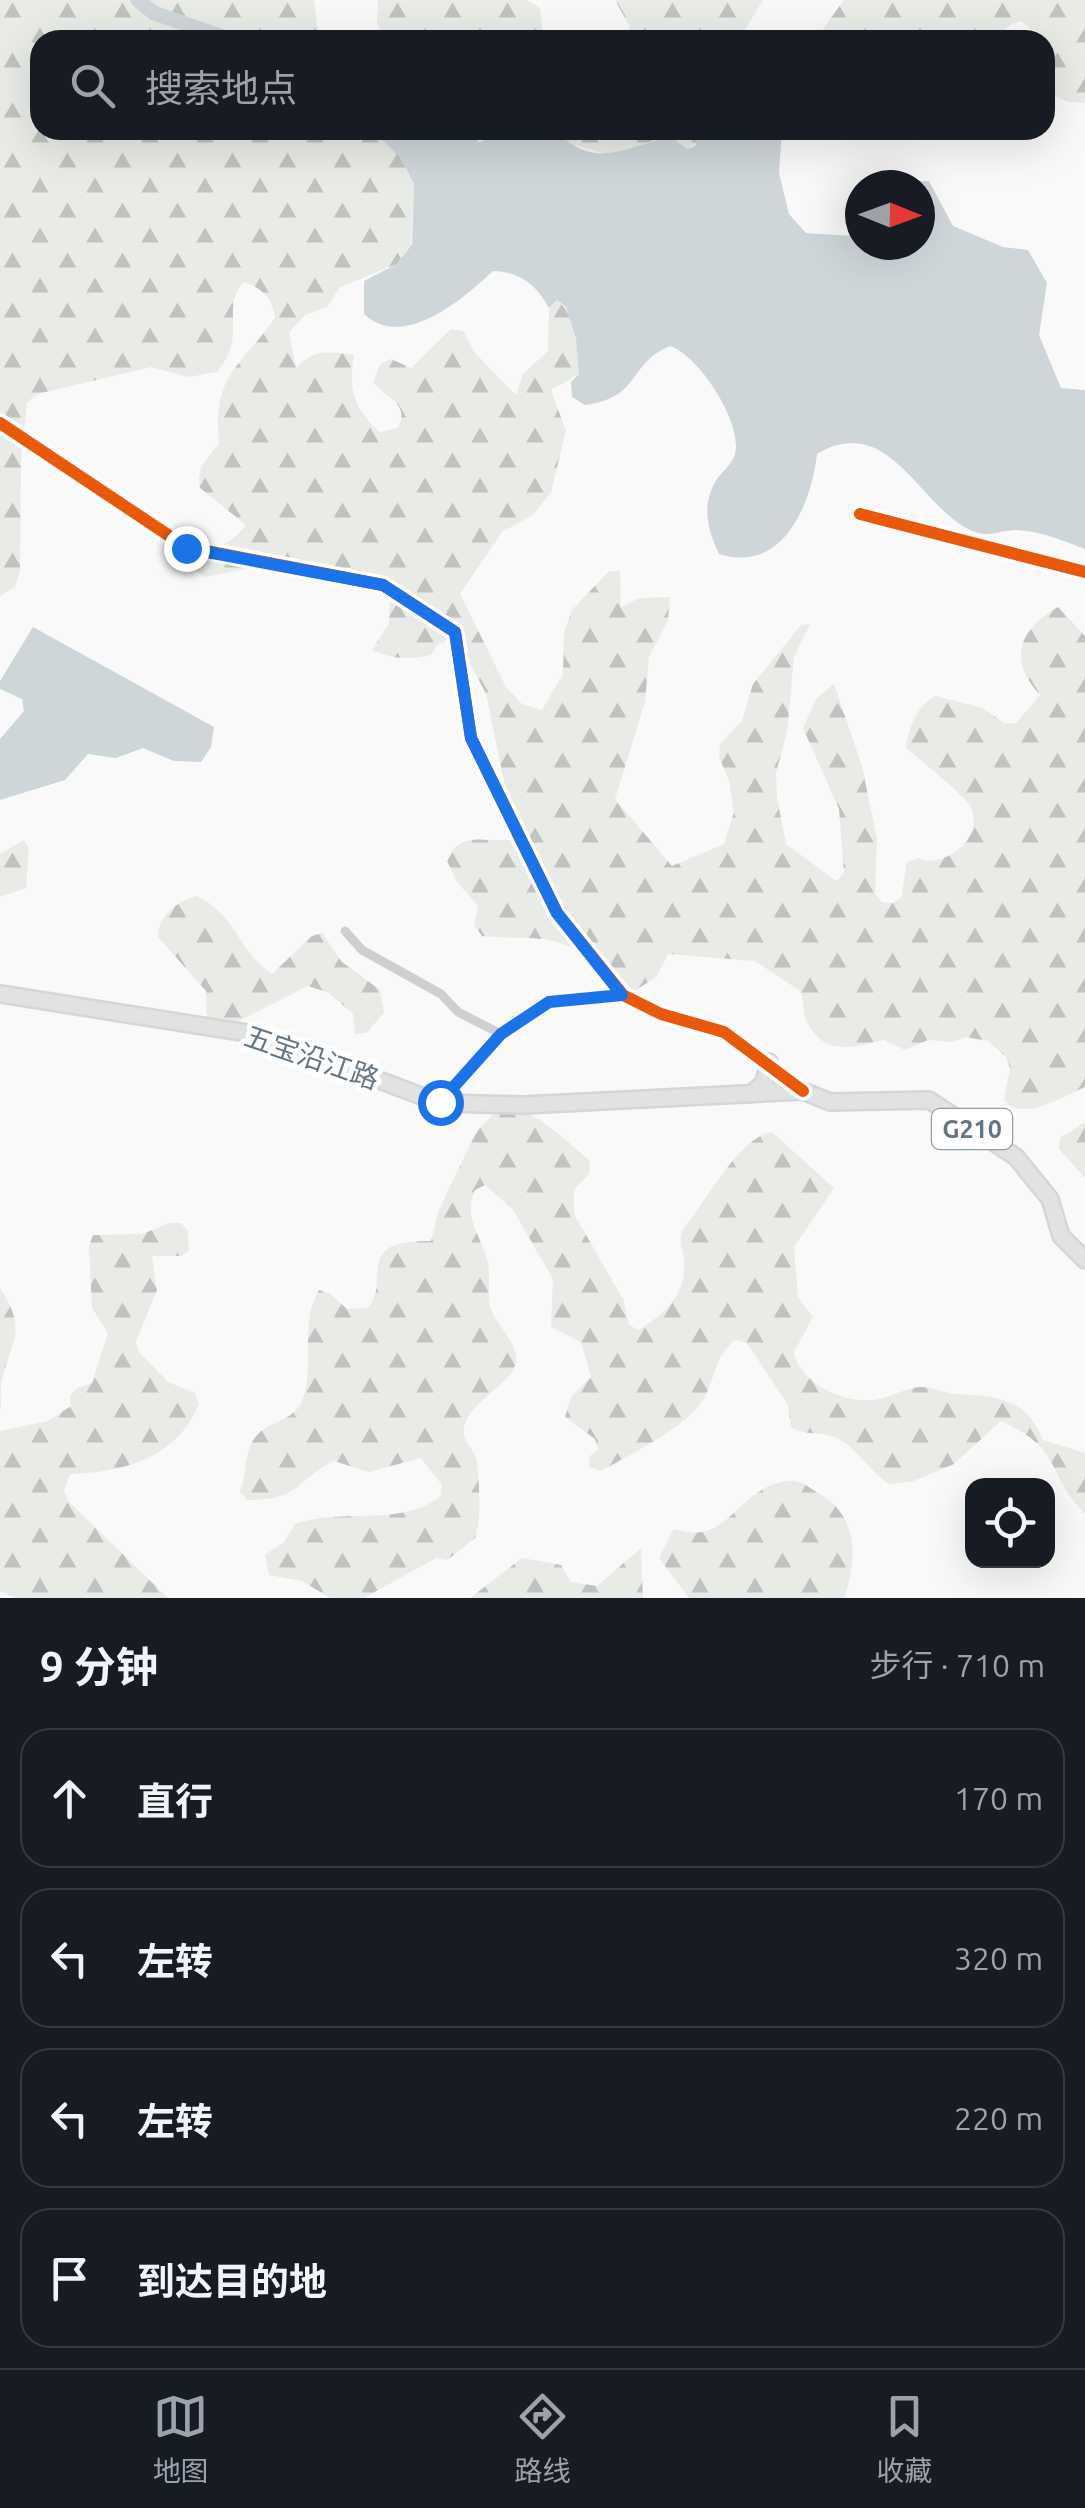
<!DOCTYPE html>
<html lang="zh">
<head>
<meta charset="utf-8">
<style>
	body { margin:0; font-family:Ubuntu,"Noto Sans SC",sans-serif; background:#242831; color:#f1f3f6 }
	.controls { position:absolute; right:30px; bottom:30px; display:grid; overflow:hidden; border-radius:20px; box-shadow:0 10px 40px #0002 }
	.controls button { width:90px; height:90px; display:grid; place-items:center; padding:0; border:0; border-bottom:2px solid #363941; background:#171b24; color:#f1f3f6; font:50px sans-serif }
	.compass { position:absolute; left:845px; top:170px; width:90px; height:90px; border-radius:50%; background:#171b24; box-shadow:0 10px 40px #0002; rotate:91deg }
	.stop { position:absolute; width:30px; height:30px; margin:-22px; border:8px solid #1a73e8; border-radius:50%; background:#fff }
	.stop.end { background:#1a73e8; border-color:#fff; box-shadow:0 2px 10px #0008 }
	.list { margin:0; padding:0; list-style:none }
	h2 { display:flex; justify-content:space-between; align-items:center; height:130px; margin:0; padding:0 40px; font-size:42px }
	h2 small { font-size:32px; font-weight:400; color:#9ea1a6 }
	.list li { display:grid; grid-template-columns:65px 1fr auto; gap:30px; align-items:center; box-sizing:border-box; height:140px; margin:0 20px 20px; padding:0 20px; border:2px solid #363941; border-radius:30px }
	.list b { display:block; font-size:38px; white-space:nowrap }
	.list em { font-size:32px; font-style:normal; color:#9ea1a6 }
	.icon { flex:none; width:55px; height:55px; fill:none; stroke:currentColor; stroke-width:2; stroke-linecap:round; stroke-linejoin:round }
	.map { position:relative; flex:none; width:1085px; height:1598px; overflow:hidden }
	.search { position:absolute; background:#171b24; box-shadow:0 10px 40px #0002; left:30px; right:30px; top:30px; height:110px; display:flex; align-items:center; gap:25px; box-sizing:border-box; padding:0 35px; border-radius:30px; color:#9ea1a6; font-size:38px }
	.sheet { height:770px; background:#171b24 }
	nav { display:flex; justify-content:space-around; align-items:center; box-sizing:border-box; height:140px; border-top:2px solid #363941; background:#171b24; font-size:28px; color:#9ea1a6 }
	nav a { display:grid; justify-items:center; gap:5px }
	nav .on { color:#99a4ac }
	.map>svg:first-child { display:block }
	.forest { fill:url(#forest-firs) }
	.water { fill:#ced6d9 }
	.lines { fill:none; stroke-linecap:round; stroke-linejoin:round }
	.river { stroke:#ced6d9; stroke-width:15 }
	.trunk-casing { stroke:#d5d6d6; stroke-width:20 }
	.minor { stroke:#cecfd0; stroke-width:9 }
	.tertiary { stroke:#cecfd0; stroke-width:11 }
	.trunk { stroke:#e1e2e2; stroke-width:15 }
	.cycleway-casing { stroke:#fff; stroke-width:19 }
	.cycleway { stroke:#e8590c; stroke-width:12 }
	.route { stroke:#1a73e8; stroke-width:12 }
	.labels { text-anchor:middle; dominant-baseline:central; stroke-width:10; stroke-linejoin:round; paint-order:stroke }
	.shield { fill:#fff; stroke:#939fa8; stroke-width:2.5 }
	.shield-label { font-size:25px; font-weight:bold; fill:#657683 }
	.street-label { font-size:28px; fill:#657683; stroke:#fff }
</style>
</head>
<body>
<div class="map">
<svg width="1085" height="1598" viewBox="0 0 1085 1598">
	<defs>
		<pattern id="forest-firs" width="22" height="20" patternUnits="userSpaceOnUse" patternTransform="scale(2.5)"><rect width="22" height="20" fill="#e8ebe6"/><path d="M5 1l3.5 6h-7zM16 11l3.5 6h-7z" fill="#c0c3c0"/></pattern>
	</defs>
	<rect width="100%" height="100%" fill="#f9f9f9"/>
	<!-- forest -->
	<path class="forest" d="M 0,0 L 314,0 L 319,40 L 40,40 L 40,130 L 387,130 L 414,184 L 411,244 L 397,264 L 340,287 L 327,307 L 305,315 L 289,332 L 296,368 C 315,348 328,352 354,355 C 348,393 354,406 379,432 L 398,428 C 410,402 387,400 373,382 L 381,363 L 391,359 L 411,368 L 451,329 L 463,331 L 475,353 L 516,395 L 523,374 L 548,351 L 549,308 L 557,300 C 576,315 580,351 579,374 L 551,390 L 566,431 L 551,492 L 533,515 L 502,532 L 460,594 L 506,687 L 522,704 L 542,710 L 563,674 L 564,633 L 572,610 L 609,571 L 620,571 L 621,607 L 639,598 L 670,597 L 668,620 L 649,657 L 645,702 L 615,799 L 672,866 L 724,844 L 734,812 L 729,781 L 719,757 L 720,744 L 742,721 L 753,684 L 801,625 L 810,624 L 794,657 L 787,732 L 776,773 L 777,798 L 786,844 L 836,881 L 844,873 L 839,809 L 803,728 L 816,699 L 834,684 L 862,766 L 877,839 L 875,893 L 882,902 L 893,903 L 901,898 L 907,862 L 918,858 C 944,871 987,835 970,806 C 965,796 918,758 906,748 C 908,728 917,706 935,696 L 983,708 L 1004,723 L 1016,723 L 1040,695 C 1007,659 1019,630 1058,607 L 1085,636 L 1085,1087 C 1062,1097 1024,1122 1004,1101 L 1010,1068 L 1006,1057 L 988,1041 L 965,1037 L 952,1042 L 928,1040 L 905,1050 L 884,1040 C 853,1046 827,1059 807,1022 C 802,1011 805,1001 800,991 L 755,961 L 668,954 L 657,976 L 619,1002 C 610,992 607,980 598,969 C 562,929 531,941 482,936 L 474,925 L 478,906 L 457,882 L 447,861 C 460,827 490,845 516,839 L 486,694 L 469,661 L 450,639 L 438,644 L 431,655 C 411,660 391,659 372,650 L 389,623 L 390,590 L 349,568 L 323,567 L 294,559 L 205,577 L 192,569 C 207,549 231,546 246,525 L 200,488 C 195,468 209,457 219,443 C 212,374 240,368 275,318 C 273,299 262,287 243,282 C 220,311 248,336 217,372 L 189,377 L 151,367 L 37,394 L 27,403 L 21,460 L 20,571 L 15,587 L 0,596 Z
		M 378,0 L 527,0 L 540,8 L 543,37 L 385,40 L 377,23 Z
		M 615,0 L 763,0 L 739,40 L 631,40 L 629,25 Z
		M 844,0 L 1085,0 L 1085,103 L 1068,102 L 1049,93 L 1054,60 L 1045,40 L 1021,21 L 1011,24 L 994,40 L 815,40 Z
		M 555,130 L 715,130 L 687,149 L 652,141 L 625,154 L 606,154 L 568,143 Z
		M 24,840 L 29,849 L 26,888 L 0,897 L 0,854 Z
		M 196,896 C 235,912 239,953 272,974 L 312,936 L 322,933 L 342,962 L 380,990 L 384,1013 L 366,1033 L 355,1034 L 353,1014 L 329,993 L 308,986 L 225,1028 L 207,1025 L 206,991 L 158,937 C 158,916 176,902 196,896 Z
		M 501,1106 C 531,1106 568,1142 590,1161 L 589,1174 L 574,1190 L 574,1214 L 623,1299 L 629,1325 L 639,1330 C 665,1313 687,1295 684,1260 C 683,1247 678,1243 683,1229 C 704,1205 739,1136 772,1132 L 834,1188 L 794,1247 L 798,1297 L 813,1317 L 794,1352 C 800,1384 843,1403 874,1400 C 889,1398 903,1389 919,1387 C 933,1386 943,1393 955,1394 C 996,1396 1026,1397 1043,1440 L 1085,1453 L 1085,1514 C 1044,1471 1064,1450 1001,1421 L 954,1464 L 911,1482 L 889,1484 C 870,1472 859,1450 839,1439 C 822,1430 806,1437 791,1427 L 788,1405 L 747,1343 L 735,1340 C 714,1357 716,1378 703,1400 C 688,1426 628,1456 601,1471 L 589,1467 L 590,1456 L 598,1449 L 595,1439 L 565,1417 L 571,1397 L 591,1377 L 581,1342 L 551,1327 L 553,1279 L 512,1208 L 485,1185 L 475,1190 C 462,1218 482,1236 488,1263 C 491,1278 486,1294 491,1309 C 497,1325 513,1338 516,1356 C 519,1383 471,1397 464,1427 C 461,1443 475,1448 477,1461 C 479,1485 482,1515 475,1538 L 447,1560 L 436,1558 L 364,1598 L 330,1598 L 302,1581 L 269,1575 L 265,1555 L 284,1542 L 295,1524 C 344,1507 399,1528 441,1496 L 442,1485 L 421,1458 L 369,1472 L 334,1461 C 293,1481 302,1500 247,1500 L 240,1491 C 248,1472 242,1449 260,1432 C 274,1420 295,1420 303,1399 C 315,1363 299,1324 319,1290 L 329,1293 L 347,1309 L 368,1308 C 392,1279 351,1240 431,1241 L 438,1212 L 476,1132 Z
		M 1085,1122 L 1085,1178 L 1059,1149 L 1060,1138 Z
		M 170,1223 L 181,1223 L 188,1231 L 189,1251 L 181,1256 L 152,1256 L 157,1290 L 136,1341 L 138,1351 L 168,1382 L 195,1393 L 199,1404 C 176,1459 124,1472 70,1474 L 64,1491 L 68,1501 L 168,1598 L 15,1598 L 0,1591 L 0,1431 L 48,1421 L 71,1406 L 70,1396 L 77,1388 L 92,1383 L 108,1333 L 92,1308 L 89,1246 L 93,1235 L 142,1234 Z
		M 0,1288 C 31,1335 7,1343 1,1387 C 0,1395 2,1403 0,1411 Z
		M 786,1481 C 802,1479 807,1487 820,1494 C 858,1516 858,1560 844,1598 L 689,1598 L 659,1558 L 674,1529 C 729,1548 735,1489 786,1481 Z
		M 641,1548 L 643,1598 L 470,1598 L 522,1558 L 561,1565 L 571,1582 L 597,1586 Z"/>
	<!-- water -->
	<path class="water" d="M 387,130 L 467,130 L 479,142 L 512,130 L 555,130 C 595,172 626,146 671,137 L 687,149 L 695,146 L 698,137 L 712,135 L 715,130 L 782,130 L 779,173 L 789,214 L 806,233 L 853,236 L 860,230 L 860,245 L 920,245 L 920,185 L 902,185 L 906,181 L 929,181 L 953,226 L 1003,247 L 1028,250 L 1047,283 L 1039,335 L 1061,388 L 1085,390 L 1085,549 C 1064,541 1040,531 1017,530 C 1005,529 990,537 978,533 C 922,516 892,409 817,454 C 811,505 783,574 719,554 C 707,528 701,505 717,479 C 722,472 733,463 735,454 C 743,422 698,355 670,346 C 628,363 641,398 585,405 L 572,397 L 571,382 L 579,374 L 576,338 L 566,307 L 557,300 L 549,308 C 536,284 520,272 493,271 C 463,299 403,351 364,314 L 364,281 L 397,264 L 412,244 L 414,184 Z
		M 33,627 L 214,727 L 211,747 L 201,762 L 174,761 L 143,748 L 116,758 L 88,754 L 65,780 L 0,800 L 0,739 L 24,711 L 22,699 L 0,689 L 0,681 Z"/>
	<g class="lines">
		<!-- river -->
		<path class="river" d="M 138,0 L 154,13 L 232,40
			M 383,130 L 401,148"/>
		<defs>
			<path id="trunk" d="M 0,994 L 260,1035 L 440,1103 L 524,1105 L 803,1091 L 830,1102 L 929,1100 L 1016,1157 L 1050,1199 L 1061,1236 L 1085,1260
				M 751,1094 L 764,1083 L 769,1062"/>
		</defs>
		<!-- trunk casing -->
		<use href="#trunk" class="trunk-casing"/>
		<!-- minor -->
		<path class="minor" d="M 860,514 L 1085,572
			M 345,931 L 362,950 L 441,994 L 458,1012 L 501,1034
			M 441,1102 L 501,1034 L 549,1002 L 623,995"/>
		<!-- tertiary -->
		<path class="tertiary" d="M 0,423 L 186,547 L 383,585 L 455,632 L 471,738 L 557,913 L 623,995 L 661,1014 L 724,1032 L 803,1091"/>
		<!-- trunk -->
		<use href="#trunk" class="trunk"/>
		<defs>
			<path id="cycleway" d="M 0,423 L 186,547 L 383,585 L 455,632 L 471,738 L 557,913 L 623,995 L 661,1014 L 724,1032 L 803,1091
				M 860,514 L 1085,572"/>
		</defs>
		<!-- cycleway casing -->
		<use href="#cycleway" class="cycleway-casing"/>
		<!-- cycleway -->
		<use href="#cycleway" class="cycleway"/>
	</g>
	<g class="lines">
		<!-- route -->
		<path class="route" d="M 186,548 L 383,585 L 455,632 L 471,738 L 557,913 L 622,995 L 549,1002 L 501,1034 L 440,1102"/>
	</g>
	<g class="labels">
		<!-- shield labels -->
		<rect class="shield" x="932" y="1109" width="80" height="40" rx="8"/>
		<g class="shield-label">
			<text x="972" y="1129">G210</text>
		</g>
		<!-- street labels -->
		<g class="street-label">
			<text transform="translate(312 1057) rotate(19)">五宝沿江路</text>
		</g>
	</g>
</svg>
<div class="controls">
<button><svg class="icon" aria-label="locate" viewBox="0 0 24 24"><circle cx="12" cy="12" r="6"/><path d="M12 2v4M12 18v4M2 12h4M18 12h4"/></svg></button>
</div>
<svg class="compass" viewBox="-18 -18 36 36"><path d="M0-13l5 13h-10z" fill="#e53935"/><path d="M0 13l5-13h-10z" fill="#9ea1a6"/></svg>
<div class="stop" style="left:440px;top:1102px"></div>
<div class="stop end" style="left:186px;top:548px"></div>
<div class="search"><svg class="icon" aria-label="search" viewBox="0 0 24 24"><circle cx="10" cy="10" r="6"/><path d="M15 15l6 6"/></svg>搜索地点</div>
</div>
<section class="sheet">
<h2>9 分钟<small>步行 · 710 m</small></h2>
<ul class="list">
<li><svg class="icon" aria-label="ahead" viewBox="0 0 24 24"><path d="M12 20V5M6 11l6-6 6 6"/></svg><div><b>直行</b></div><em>170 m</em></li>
<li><svg class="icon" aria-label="left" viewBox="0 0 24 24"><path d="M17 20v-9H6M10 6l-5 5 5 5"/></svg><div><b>左转</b></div><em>320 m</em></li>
<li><svg class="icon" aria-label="left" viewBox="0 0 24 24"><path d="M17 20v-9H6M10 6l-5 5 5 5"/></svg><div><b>左转</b></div><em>220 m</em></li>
<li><svg class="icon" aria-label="arrive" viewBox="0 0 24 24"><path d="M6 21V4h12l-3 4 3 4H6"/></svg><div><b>到达目的地</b></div></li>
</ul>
</section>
<nav>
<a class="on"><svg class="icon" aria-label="map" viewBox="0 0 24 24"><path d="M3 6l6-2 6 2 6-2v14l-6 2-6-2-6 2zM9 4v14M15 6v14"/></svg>地图</a>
<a><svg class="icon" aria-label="directions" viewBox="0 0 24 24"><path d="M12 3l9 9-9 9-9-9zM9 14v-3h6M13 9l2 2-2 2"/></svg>路线</a>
<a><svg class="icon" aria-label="saved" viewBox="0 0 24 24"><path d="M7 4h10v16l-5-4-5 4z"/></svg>收藏</a>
</nav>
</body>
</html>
